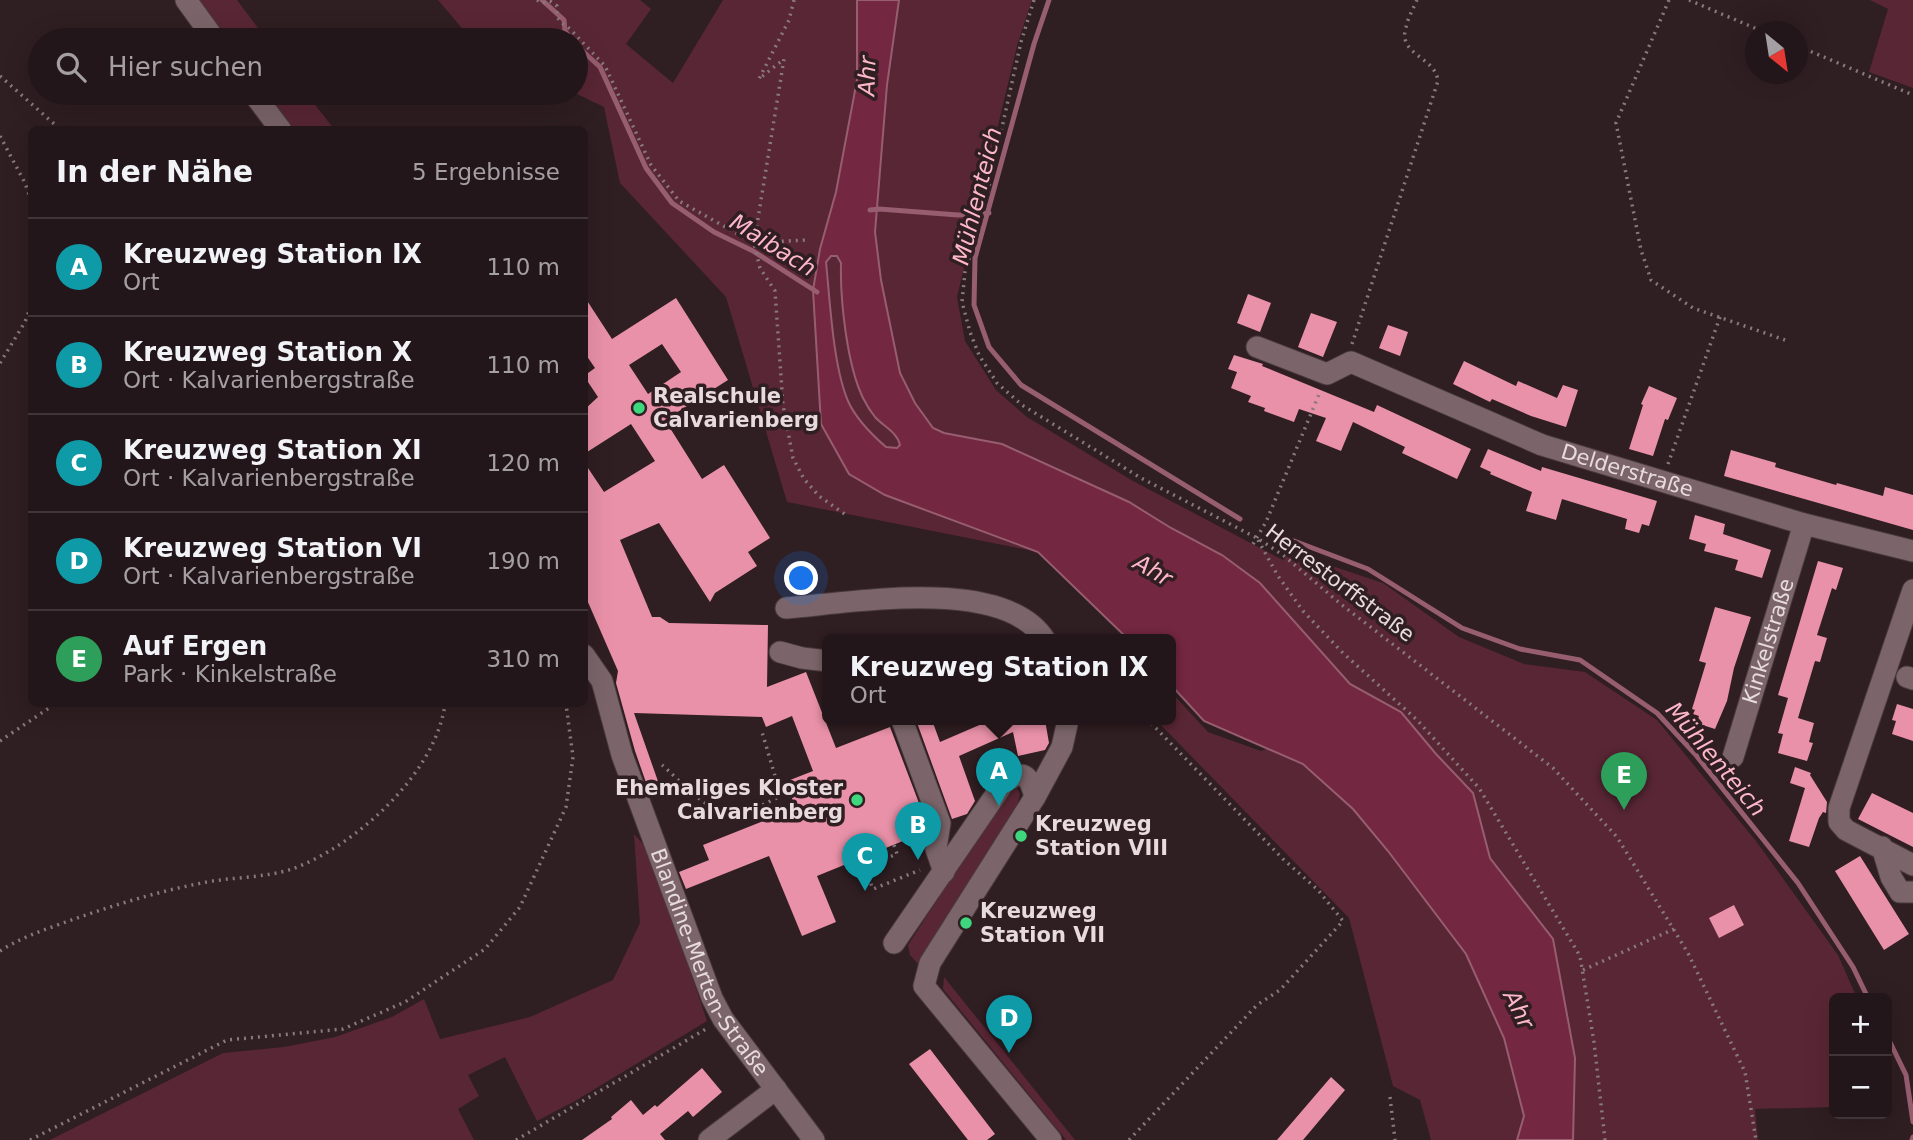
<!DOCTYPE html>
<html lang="de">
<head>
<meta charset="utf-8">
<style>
	body { margin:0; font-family:"DejaVu Sans",sans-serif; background:#2b1f23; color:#f1f3f6 }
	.controls { position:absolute; right:21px; bottom:21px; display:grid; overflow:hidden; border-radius:10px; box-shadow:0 7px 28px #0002 }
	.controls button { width:63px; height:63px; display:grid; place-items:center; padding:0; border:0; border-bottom:2px solid #403539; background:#23161a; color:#f1f3f6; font:35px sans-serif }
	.compass { position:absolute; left:1745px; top:21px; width:63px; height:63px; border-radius:50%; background:#23161a; box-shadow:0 7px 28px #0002; rotate:150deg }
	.you { position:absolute; left:802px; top:579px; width:24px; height:24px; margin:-18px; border:5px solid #fff; border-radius:50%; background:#1a73e8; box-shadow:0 0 0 10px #1a73e833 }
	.badge { display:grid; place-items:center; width:46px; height:46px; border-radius:50%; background:#ea580c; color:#fff; font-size:23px; font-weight:700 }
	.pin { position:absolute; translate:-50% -58px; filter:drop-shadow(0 2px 4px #0008) }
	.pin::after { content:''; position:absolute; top:37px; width:24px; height:21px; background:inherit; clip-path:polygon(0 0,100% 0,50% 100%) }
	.popup { position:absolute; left:822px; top:634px; width:354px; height:91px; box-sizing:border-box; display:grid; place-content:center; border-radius:10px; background:#23161a; filter:drop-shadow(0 2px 5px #0005); font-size:23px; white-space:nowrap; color:#a39fa2 }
	.popup b { font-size:26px; color:#f1f3f6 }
	.popup::after { content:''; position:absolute; left:50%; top:100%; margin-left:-14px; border:14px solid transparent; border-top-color:#23161a }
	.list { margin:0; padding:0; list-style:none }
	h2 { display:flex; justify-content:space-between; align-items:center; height:91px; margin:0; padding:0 28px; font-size:30px }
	h2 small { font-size:23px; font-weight:400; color:#a39fa2 }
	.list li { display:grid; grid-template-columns:46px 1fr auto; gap:21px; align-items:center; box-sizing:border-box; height:98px; padding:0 28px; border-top:2px solid #403539 }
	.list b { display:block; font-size:26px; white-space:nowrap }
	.list p { margin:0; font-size:23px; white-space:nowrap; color:#a39fa2 }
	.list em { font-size:23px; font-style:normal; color:#a39fa2 }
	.icon { flex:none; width:38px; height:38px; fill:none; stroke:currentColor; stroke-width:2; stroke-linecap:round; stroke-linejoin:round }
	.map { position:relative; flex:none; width:1913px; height:1140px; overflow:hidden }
	.search { position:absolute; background:#23161a; box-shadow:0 7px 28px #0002; left:28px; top:28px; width:560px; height:77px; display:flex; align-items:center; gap:18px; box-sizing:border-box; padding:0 24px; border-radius:38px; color:#a39fa2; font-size:26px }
	.panel { position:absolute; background:#23161a; box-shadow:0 7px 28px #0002; left:28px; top:126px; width:560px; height:581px; border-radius:10px }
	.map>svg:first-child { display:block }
	.green { fill:#592635 }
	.water { fill:#742741; stroke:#975d70; stroke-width:2; fill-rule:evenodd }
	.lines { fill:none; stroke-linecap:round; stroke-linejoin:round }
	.stream { stroke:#975d70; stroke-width:5 }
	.building { fill:#e991a8; fill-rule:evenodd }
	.minor-casing { stroke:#493a3e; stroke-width:23 }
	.path { stroke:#88797d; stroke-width:3.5; stroke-dasharray:2 5; stroke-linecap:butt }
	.minor { stroke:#7b656a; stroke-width:21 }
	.poi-dot { fill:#3fd77d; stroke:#2f1e22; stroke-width:2.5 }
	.labels { text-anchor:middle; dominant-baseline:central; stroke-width:7; stroke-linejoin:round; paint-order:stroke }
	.poi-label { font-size:21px; font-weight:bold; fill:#e8dbde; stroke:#2f1e22; text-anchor:start }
	.street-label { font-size:21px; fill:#e8dbde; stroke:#2f1e22 }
	.water-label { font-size:23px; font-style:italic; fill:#fdb7c8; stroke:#2f1e22 }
</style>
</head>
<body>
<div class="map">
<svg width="1913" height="1140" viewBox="0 0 1913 1140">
	<rect width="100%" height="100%" fill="#2f1e22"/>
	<!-- green -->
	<path class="green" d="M 198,0 L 237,0 L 267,40 L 227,40 Z
		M 438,0 L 640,0 L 651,9 L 626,44 L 673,83 L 723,0 L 857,0 L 857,80 L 836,192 L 820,249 L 813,290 L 821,424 L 947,519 L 1038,552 L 787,502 L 726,297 L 620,183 L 604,107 L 575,93 L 576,40 L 472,40 Z
		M 899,0 L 1032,0 L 1018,42 L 957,297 L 965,341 L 996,390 L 1027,417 L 1133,481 L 1283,560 L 1290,552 L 1383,583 L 1459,637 L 1524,664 L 1585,672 L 1657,720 L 1756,841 L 1838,955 L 1857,998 L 1834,998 L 1834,1107 L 1755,1109 L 1758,1140 L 1573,1140 L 1575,1058 L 1553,939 L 1490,858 L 1473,793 L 1436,754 L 1401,712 L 1350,684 L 1260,583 L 1222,555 L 1171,528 L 1129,502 L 1002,444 L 944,433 L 933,428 L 915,403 L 900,373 L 881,280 L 875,232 L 887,85 Z
		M 1870,0 L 1913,0 L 1913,88 L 1869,72 L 1888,9 Z
		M 266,93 L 306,93 L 334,129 L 294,129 Z
		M 831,255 L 837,256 L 841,263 L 845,324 L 874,416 L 898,438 L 900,445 L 897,448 L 886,447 C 871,434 856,419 848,401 C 833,366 830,301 826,261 Z
		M 1171,692 L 1208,732 L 1261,751 L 1269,748 L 1303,764 L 1353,809 L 1388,851 L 1467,954 L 1504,1038 L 1524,1116 L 1517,1140 L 1431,1140 L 1420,1100 L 1393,1086 L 1349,918 L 1156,720 L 1170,720 Z
		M 1016,787 L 1020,794 L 1015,813 L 918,964 L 910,955 L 908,945 L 995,810 L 999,809 L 1009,790 Z
		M 634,834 L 650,852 L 707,1021 L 575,1101 L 537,1121 L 505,1057 L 468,1075 L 479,1096 L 458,1109 L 474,1140 L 50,1140 L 223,1053 L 284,1047 L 335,1037 L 392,1017 L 424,999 L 440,1039 L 530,1017 L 613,980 L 640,923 Z
		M 944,977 L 1075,1140 L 1066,1140 L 943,989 Z"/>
	<!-- water -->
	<path class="water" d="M 857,0 L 899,0 L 887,85 L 875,232 L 881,280 L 900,373 L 915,403 L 933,428 L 944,433 L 1002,444 L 1129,502 L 1171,528 L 1222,555 L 1260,583 L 1350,684 L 1401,712 L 1436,754 L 1473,793 L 1490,858 L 1553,939 L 1575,1058 L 1573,1140 L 1517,1140 L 1524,1116 L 1504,1038 L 1466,954 L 1388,851 L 1353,809 L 1303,764 L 1204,721 L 1171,685 L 1170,640 L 1129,640 L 1038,552 L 885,495 L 849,474 L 821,424 L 813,290 L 820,249 L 836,192 L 857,80 ZM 831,256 L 837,256 L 841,263 C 840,300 847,365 863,398 C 866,404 871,412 875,417 C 883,426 897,432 900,445 L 897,448 L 886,447 C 871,434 856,419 848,401 C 833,366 830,301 826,262 Z"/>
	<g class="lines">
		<!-- stream -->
		<path class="stream" d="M 542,0 L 564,20 L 565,31 L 572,40
			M 1049,0 L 1034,44 L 975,258 L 974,305 L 989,347 L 1021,385 L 1240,519
			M 576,45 L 600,67 L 646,168 L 672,203 L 714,232 L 753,251 L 817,292
			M 870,210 L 879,209 L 958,215 L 989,213
			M 1281,536 L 1368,569 L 1462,628 L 1520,649 L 1580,660 L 1657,713 L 1695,754 L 1798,883 L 1853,967 L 1868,998
			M 1887,1036 L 1906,1075 L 1913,1122
			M 1912,1140 L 1913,1137"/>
	</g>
	<!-- building -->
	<path class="building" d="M 1248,294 L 1271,303 L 1260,332 L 1237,323 Z
		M 584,296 L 612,339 L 676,298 L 728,380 L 665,420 L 702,479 L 724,465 L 770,538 L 748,552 L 757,566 L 715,593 L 710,602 L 659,523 L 620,540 L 652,617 L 660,617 L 669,623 L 768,625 L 767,687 L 806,672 L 836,748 L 890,727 L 927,824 L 925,832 L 817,876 L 836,922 L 802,936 L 769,856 L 686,889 L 679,872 L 709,860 L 703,845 L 796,808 L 785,782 L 813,771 L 792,716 L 766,727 L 762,717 L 634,713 L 660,787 L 649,791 L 635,751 L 616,683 L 618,671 L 584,593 L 584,462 L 604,492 L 655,461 L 631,424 L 584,454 L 584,410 L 598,397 L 584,376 L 595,368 L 584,352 ZM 662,344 L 681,372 L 648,394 L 629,365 Z
		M 1311,313 L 1337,322 L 1323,357 L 1298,347 Z
		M 1388,325 L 1408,332 L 1400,356 L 1379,348 Z
		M 1234,355 L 1263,364 L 1262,366 L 1374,412 L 1377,405 L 1471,449 L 1457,479 L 1402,453 L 1405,447 L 1353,422 L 1341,451 L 1316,441 L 1326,418 L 1299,409 L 1294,422 L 1264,411 L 1265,408 L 1248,402 L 1251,396 L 1231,388 L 1237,372 L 1228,369 Z
		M 1464,361 L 1516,386 L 1518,381 L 1557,398 L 1563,385 L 1578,390 L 1566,427 L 1531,416 L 1492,399 L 1490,402 L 1453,384 Z
		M 1649,386 L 1677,398 L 1668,420 L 1665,419 L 1653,456 L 1629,449 L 1643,405 L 1641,404 Z
		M 1488,449 L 1541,471 L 1542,467 L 1657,501 L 1649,526 L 1642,524 L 1639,533 L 1625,529 L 1627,519 L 1562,499 L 1556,520 L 1526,511 L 1532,492 L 1490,474 L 1491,472 L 1480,467 Z
		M 1731,450 L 1776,463 L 1775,467 L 1836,485 L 1837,483 L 1883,496 L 1885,487 L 1913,495 L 1913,530 L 1724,476 Z
		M 1695,515 L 1725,524 L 1723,534 L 1771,550 L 1762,578 L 1735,570 L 1738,560 L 1704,551 L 1706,544 L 1689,539 Z
		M 1818,561 L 1843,568 L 1836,590 L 1832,588 L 1817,635 L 1827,638 L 1820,662 L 1815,661 L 1798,718 L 1814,723 L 1809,742 L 1813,743 L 1807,761 L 1778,753 L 1783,734 L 1778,733 L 1788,698 L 1778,695 Z
		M 1715,607 L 1751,617 L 1734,668 L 1727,701 L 1715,729 L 1696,723 L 1699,716 L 1693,714 L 1695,710 L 1692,709 L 1706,663 L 1699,661 Z
		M 1897,704 L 1913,709 L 1913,741 L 1892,734 L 1896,721 L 1892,720 Z
		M 916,720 L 932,720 L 940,742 L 991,720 L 1045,720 L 1049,743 L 1045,750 L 1018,756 L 1013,732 L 959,756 L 975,801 L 967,814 L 952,819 Z
		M 1795,767 L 1811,773 L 1810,775 L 1827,802 L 1826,813 L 1823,812 L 1819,818 L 1809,847 L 1789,841 L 1805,788 L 1790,783 Z
		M 1872,793 L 1913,813 L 1913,847 L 1858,819 Z
		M 1860,856 L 1909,934 L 1884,950 L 1835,871 Z
		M 1734,905 L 1744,925 L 1719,938 L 1709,918 Z
		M 930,1049 L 995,1134 L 987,1140 L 968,1140 L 909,1064 Z
		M 702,1068 L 722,1092 L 693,1117 L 688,1111 L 660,1134 L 665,1140 L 582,1140 L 612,1119 L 611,1117 L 631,1100 L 643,1115 L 655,1105 L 657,1107 Z
		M 1331,1077 L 1345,1090 L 1303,1140 L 1277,1140 Z"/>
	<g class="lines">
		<defs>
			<g id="minor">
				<path d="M 186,0 L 215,40"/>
				<path d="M 253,93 L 281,130"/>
				<path id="s1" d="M 1257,347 L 1327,374 L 1351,362 L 1542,445 L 1804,524 L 1913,551"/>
				<path d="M 1913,590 L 1839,808 L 1839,822 L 1846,830 L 1913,865"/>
				<path d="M 786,608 C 851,603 1004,575 1045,640"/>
				<path d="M 780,652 L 802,658 L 828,661"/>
				<path id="s2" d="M 584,655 L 602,681 L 622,755 L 712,998 L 723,1019 L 814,1140"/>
				<path d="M 1907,677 L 1913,679"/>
				<path d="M 902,720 L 940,823 L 936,849 L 944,872"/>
				<path id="s3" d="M 1733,757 L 1804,524"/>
				<path d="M 1035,797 L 1062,747 L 1068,720"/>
				<path d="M 1882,847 L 1891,877 L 1900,892 L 1913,892"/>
				<path d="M 894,943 L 1003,784 C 1023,767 1029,775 1035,797 L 930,963 L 924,986 L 1051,1140"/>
				<path d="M 709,1140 L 776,1089"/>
			</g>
		</defs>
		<!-- minor casing -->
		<use href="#minor" class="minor-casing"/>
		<!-- path -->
		<path class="path" d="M 537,0 L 542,3 L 550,1 L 557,6 L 557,17 L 562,23 L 570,29 L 605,66 L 651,165 L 679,201 L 754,243 L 805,240
			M 794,0 L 789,20 L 759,79 L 784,59 L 754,243 L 760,268 L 775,291 L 783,405 L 793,458 L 804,479 L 819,496 L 846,515
			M 1034,0 L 1021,42 L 985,204 L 965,272 L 962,302 L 970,332 L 979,355 L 997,383 L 1022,405 L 1141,478 L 1257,538 L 1283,555 L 1342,605 L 1553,768 L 1617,837 L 1688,953 L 1745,1072 L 1756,1140
			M 1669,0 L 1616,123 L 1641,250 L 1651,280 L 1693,308 L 1785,340
			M 1689,0 L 1764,32
			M 1798,46 L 1913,95
			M 0,76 L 61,130
			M 0,136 L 25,183 L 32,203
			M 1352,344 L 1438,81 C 1435,56 1397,55 1406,27 C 1408,18 1413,9 1417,0
			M 0,363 L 25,322 L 32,303
			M 1668,464 L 1720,317
			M 1258,540 L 1278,576 L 1303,611 L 1342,652 L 1417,720 L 1479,788 L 1580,956 L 1594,1042 L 1605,1140
			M 1253,544 L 1266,522 L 1320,392
			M 0,741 L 55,704
			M 662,765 C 679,779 710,816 734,814 C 749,814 767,802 781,796 L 762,732
			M 894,845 L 897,854 L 864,867 L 873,889 L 920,870
			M 0,951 C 20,938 41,931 63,923 C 108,907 155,892 202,883 C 229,877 266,878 292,869 C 356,846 436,773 445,704
			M 1583,970 L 1674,929
			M 1390,1097 L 1395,1140
			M 30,1140 L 227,1040 L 343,1029 L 405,1002 L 485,949 L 520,907 L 566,807 L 573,757 L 566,704
			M 516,1140 L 706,1029
			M 1129,1140 L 1257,1005 L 1280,990 L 1343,921 L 1318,890 L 1283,859 L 1148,720"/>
		<!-- minor -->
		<use href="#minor" class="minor"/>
	</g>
	<!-- markers -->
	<g class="poi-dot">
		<circle cx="639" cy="408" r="7"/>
		<circle cx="857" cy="800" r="7"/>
		<circle cx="1021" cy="836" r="7"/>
		<circle cx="966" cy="923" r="7"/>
	</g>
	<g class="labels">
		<!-- poi labels -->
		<g class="poi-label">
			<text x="653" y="396">Realschule<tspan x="653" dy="24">Calvarienberg</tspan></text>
			<text x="843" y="788" text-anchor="end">Ehemaliges Kloster<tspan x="843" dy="24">Calvarienberg</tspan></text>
			<text x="1035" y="824">Kreuzweg<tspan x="1035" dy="24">Station VIII</tspan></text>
			<text x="980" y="911">Kreuzweg<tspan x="980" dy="24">Station VII</tspan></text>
		</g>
		<!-- street labels -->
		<g class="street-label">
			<text stroke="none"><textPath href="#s1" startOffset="399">Delderstraße</textPath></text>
			<text transform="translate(1340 583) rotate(37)">Herrestorffstraße</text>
			<text stroke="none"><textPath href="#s3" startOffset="121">Kinkelstraße</textPath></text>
			<text stroke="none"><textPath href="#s2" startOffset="334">Blandine-Merten-Straße</textPath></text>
		</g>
		<!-- water labels -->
		<g class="water-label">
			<text transform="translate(867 76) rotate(-88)">Ahr</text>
			<text transform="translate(977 196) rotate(-76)">Mühlenteich</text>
			<text transform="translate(773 245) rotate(32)">Maibach</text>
			<text transform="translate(1153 570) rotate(30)">Ahr</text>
			<text transform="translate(1716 759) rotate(50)">Mühlenteich</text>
			<text transform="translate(1519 1009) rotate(63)">Ahr</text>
		</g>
	</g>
</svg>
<div class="controls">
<button>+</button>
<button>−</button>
</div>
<svg class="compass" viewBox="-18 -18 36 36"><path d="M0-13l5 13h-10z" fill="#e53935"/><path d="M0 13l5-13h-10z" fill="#a39fa2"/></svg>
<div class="you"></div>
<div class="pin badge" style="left:999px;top:806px;background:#0f9aa8">A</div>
<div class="popup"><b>Kreuzweg Station IX</b>Ort</div>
<div class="pin badge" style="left:918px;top:860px;background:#0f9aa8">B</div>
<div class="pin badge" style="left:865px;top:891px;background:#0f9aa8">C</div>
<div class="pin badge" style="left:1009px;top:1053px;background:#0f9aa8">D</div>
<div class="pin badge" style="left:1624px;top:810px;background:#2e9e5b">E</div>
<div class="search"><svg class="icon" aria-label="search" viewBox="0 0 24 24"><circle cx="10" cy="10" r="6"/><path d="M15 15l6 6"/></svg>Hier suchen</div>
<section class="panel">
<h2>In der Nähe<small>5 Ergebnisse</small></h2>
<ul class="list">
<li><span class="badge" style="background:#0f9aa8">A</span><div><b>Kreuzweg Station IX</b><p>Ort</p></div><em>110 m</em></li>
<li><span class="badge" style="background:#0f9aa8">B</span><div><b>Kreuzweg Station X</b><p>Ort · Kalvarienbergstraße</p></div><em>110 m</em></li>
<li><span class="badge" style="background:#0f9aa8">C</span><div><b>Kreuzweg Station XI</b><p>Ort · Kalvarienbergstraße</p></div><em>120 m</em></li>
<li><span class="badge" style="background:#0f9aa8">D</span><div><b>Kreuzweg Station VI</b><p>Ort · Kalvarienbergstraße</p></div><em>190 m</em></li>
<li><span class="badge" style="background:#2e9e5b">E</span><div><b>Auf Ergen</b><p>Park · Kinkelstraße</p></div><em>310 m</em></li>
</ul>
</section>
</div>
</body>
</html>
